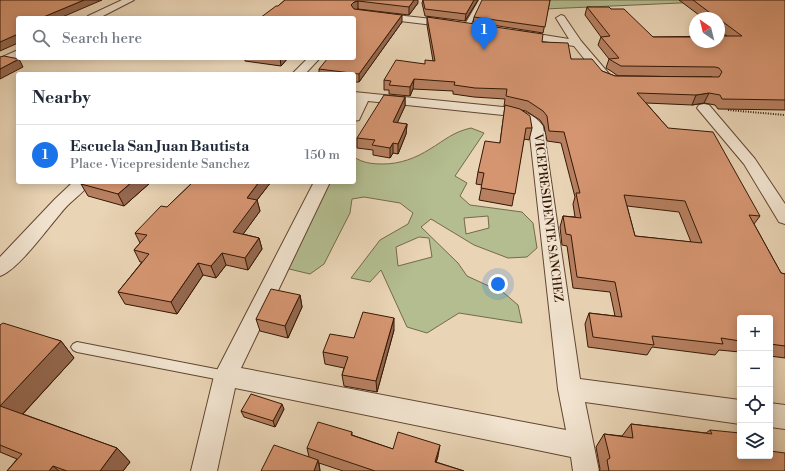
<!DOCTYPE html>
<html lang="en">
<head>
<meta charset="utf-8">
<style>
	body { margin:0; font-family:"Libre Bodoni",serif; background:#f2f2f3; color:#1f2937 }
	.controls { position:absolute; right:12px; bottom:12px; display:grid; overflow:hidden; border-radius:4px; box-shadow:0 2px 10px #0003 }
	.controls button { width:36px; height:36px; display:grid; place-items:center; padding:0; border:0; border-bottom:1px solid #e0e1e3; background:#fff; color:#1f2937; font:20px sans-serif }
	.compass { position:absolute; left:689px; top:12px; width:36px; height:36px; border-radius:50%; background:#fff; box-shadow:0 2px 10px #0003; rotate:325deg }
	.you { position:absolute; left:498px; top:284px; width:14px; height:14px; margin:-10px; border:3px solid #fff; border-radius:50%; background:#1a73e8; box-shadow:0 0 0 6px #1a73e833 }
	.badge { display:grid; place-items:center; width:26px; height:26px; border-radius:50%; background:#1a73e8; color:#fff; font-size:13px; font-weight:700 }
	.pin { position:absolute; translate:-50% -33px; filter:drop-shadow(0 1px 2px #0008) }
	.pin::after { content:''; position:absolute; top:21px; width:14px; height:12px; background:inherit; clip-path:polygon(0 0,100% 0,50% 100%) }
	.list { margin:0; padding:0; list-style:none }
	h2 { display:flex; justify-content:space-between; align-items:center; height:52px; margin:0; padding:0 16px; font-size:17px }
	h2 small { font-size:13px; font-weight:400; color:#747a83 }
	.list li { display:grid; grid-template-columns:26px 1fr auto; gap:12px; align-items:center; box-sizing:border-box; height:60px; padding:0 16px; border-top:1px solid #e0e1e3 }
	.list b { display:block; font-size:15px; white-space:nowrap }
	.list p { margin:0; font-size:13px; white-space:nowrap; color:#747a83 }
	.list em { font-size:13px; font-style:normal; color:#747a83 }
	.icon { flex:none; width:22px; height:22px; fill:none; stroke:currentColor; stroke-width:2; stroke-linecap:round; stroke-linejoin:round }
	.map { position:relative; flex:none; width:785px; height:471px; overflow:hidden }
	.search { position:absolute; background:#fff; box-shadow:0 2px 10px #0003; left:16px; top:16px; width:340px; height:44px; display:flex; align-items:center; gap:10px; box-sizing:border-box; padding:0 14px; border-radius:4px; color:#747a83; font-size:15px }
	.panel { position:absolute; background:#fff; box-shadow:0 2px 10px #0003; left:16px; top:72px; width:340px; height:112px; border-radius:4px }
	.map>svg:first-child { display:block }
	.green { fill:#b3bd90; stroke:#746a4a; fill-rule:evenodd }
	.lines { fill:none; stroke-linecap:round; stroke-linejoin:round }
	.service-casing { stroke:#624630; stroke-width:2 }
	.minor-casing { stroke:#624630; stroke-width:2 }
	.path { stroke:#351704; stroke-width:2; stroke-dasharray:1 1.5; stroke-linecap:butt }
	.service { fill:#f1e3cf; fill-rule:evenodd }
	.minor { fill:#f1e3cf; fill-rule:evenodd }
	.wall { fill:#b78061; stroke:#351704; fill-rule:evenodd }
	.shaded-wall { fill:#95684f; stroke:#351704 }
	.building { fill:#d59571; stroke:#351704; fill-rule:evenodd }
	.labels { text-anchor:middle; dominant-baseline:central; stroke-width:3.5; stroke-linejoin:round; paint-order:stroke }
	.street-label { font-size:12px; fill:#351704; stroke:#f1e3cf }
</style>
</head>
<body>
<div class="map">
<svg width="785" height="471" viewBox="0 0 785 471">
	<rect width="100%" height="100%" fill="#e9d4b5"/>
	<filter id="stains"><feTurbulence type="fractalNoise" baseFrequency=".005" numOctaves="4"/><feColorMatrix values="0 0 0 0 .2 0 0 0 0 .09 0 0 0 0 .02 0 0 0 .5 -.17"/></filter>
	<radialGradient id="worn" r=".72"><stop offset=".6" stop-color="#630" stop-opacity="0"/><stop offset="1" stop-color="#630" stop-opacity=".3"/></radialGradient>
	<!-- green -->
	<path class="green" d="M 519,0 L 699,0 L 702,2 L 522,10 Z
		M 471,128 L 484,133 L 455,176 L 467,183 L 460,196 L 470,205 L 522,212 L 533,223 L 537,248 L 527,257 L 508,258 L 474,245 L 431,219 L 421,227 L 458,263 L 467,276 L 504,293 L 518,305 L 522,323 L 459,313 L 427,333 L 407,327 L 381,270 L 370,282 L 351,278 L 380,240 L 408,224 L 413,213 L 400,203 L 364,197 L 352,199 L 350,213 L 324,264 L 310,274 L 277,266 L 303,204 L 315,182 L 354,182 L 354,157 C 363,163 372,164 383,164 C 400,164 416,158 430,149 C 445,140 453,132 471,128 ZM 488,216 L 489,228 L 466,234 L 464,218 ZM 419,237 L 429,238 L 432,257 L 398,266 L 396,247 Z"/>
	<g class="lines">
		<defs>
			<path id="service" d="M 479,0 L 483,0 L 470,26 L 465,27 L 464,26 Z
				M 77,342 L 226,371 L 230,372 L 232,376 L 230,380 L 226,381 L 77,352 L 73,350 L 71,347 L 73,344 Z"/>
			<path id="minor" d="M 122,0 L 134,0 L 99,18 L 86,18 L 88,16 Z
				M 364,0 L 374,0 L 356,20 L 354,21 L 354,18 L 348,18 Z
				M 378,13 L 450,21 L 455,24 L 450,27 L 375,18 L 373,16 Z
				M 561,15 L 564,16 L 581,41 L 610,75 L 612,78 L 610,81 L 602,81 L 574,46 L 519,37 L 514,34 L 519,31 L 569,39 L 556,18 Z
				M 18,50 L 18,57 L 0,65 L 0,58 Z
				M 308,58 L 320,58 L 305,74 L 292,74 Z
				M 354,92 L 503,107 C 518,109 534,113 543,126 L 580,379 L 740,400 L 740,424 L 585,402 L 599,471 L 573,471 L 571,457 L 235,388 L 217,471 L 191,471 L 214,376 L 314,182 L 330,182 L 241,368 L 566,430 L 558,389 L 529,127 L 518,119 L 503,115 L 368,101 L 359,120 L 354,121 L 354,104 L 356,100 L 354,100 Z
				M 704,104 L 709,105 L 755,159 L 785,204 L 785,224 L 779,222 L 744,164 L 697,108 L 699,105 Z
				M 73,182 L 91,182 C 85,191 75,198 67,206 C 52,222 19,270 0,276 L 0,257 L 55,199 Z
				M 770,403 L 785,405 L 785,429 L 770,427 Z"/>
		</defs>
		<!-- service casing -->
		<use href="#service" class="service-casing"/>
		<!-- minor casing -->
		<use href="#minor" class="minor-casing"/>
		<!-- path -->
		<path class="path" d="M 728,110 L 785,115"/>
		<!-- service -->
		<use href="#service" class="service"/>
		<!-- minor -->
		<use href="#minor" class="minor"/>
	</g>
	<!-- wall -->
	<path class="wall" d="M 285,0 L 414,0 L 418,3 L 409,15 L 358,9 L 357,9 L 402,22 L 359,82 L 354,82 L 354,74 L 319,74 L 319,69 L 354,58 L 278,6 Z
		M 423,0 L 478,0 L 465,21 L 425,16 L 422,3 Z
		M 550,0 L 543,33 L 473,22 L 474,17 Z
		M 679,0 L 785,0 L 785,110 L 718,109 L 715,105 L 704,103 L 692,105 L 646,103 L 668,128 L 760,216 L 754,224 L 781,273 L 785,274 L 785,358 L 770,356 L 770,318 L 740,318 L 740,352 L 719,350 L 715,355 L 652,347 L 647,355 L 588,347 L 585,324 L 589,313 L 615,316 L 610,292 L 573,288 L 567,246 L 562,245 L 560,227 L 563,216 L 575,217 L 573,204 L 575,197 L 561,143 L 547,141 L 544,126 L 540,120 L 526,111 L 521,110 L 532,128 L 529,140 L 524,139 L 512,206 L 479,200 L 482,185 L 476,184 L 478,172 L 500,143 L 505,106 L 504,106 L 505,99 L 474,97 L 453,94 L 453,91 L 413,89 L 410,96 L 389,94 L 389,90 L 384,90 L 384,80 L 433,61 L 427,25 L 427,17 L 542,42 L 571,59 L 615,76 L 712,77 L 618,76 L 611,71 L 606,68 L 609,59 L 598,45 L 601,37 L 585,15 L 587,7 L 611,9 L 653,37 L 727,36 L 719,30 L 719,18 L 703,18 ZM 627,206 L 679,212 L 691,242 L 635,236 Z
		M 245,58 L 288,58 L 281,66 L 245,61 Z
		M 405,97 L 405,106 L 397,123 L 407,124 L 406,134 L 398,154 L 393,153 L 390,158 L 373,155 L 373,150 L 357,148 L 357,138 Z
		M 84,182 L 151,182 L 124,206 L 88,196 L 81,184 Z
		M 193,182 L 271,182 L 257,200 L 260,211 L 243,234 L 259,238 L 262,249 L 248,270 L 226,265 L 216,278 L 203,275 L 177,314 L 125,304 L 118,292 L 142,262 L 140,262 L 134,250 L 140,243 L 135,233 L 167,207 Z
		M 300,295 L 302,307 L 288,338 L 260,331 L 256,319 Z
		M 0,325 L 61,341 L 74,358 L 23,414 L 117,448 L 130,462 L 123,471 L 7,471 L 17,459 L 0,452 Z
		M 394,330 L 377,392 L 344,386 L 342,375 L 344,368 L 325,364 L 323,352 L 354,338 Z
		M 284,409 L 275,427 L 244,417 L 241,411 Z
		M 631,424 L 706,433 L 710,430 L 740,456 L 785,471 L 599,471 L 600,469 L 596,447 L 604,434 L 622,436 Z
		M 352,432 L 352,435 L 393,449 L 438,456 L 436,462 L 464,471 L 343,471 L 319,463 L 320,471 L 261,471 L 309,457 L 307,448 Z"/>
	<!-- shaded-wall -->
	<path class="shaded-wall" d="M 84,0 L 102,0 L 60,18 L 41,18 Z
		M 414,0 L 418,0 L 418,3 L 409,15 L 409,7 Z
		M 474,0 L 478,0 L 465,21 L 466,14 Z
		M 358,1 L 358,9 L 354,10 L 351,5 L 354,2 Z
		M 402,15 L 402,22 L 359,82 L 359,74 Z
		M 18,34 L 18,43 L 0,51 L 0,42 Z
		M 280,58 L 288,58 L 281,66 Z
		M 19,59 L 23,67 L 0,79 L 0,69 Z
		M 414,79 L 413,89 L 410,96 L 410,87 Z
		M 709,93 L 704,103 L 692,105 L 696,95 Z
		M 405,97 L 405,106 L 393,132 L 393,122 Z
		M 407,124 L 406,134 L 398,154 L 398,144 Z
		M 393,143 L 393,153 L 390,158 L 390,148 Z
		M 132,182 L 151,182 L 124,206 L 118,194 Z
		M 259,182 L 271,182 L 257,200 L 260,211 L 236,244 L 233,232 L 247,198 Z
		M 259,238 L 262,249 L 248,270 L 245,258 Z
		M 222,253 L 226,265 L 216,278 L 211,266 Z
		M 198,263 L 203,275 L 177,314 L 171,302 Z
		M 300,295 L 302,307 L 288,338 L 285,326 Z
		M 394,318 L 394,330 L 377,392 L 376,381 Z
		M 61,341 L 74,358 L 17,420 L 0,406 Z
		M 282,404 L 284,409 L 275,427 L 273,421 Z
		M 440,445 L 438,456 L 434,471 L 435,462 Z
		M 117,448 L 130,462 L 123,471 L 100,471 Z
		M 318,460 L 320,471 L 314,471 Z
		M 53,466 L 59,471 L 49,471 Z"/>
	<!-- building -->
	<path class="building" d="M 0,0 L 84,0 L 41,18 L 18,18 L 18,34 L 0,42 Z
		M 285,0 L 414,0 L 409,7 L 358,1 L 354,2 L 351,5 L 354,9 L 402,15 L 359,74 L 319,69 L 328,58 L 354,58 L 354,18 L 260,18 L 276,6 L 278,6 Z
		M 423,0 L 474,0 L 466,14 L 425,9 Z
		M 482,0 L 550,0 L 545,27 L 474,17 Z
		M 693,0 L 785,0 L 785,100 L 722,99 L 720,95 L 709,93 L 696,95 L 637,93 L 668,128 L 713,132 L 760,216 L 749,215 L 781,273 L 785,274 L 785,346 L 770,344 L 770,318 L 740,318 L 740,341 L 721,338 L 723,344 L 652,336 L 654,345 L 593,337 L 589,313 L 622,317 L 615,282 L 577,277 L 571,235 L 566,234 L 563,216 L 581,218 L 576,193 L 580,193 L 564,132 L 549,131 L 547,116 L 543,111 L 528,101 L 506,96 L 507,89 L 475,88 L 454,85 L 455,82 L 414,79 L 410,87 L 389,85 L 391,81 L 384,80 L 396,60 L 425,64 L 425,60 L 435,61 L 427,17 L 543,34 L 542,42 L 568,43 L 571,59 L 592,59 L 602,71 L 615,76 L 719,77 L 722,72 L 719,68 L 715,67 L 621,66 L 614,62 L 609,59 L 619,58 L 601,37 L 610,36 L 587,7 L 609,7 L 611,9 L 624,9 L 653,37 L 695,37 L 695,42 L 719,42 L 719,36 L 742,36 L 719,19 L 719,18 L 717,18 ZM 624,195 L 685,201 L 702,243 L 635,236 Z
		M 4,56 L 19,59 L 0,69 L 0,57 Z
		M 384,95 L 405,97 L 393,122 L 407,124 L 398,144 L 393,143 L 390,148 L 372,145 L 375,140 L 357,138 Z
		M 505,105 L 520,109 L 530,116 L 532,128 L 526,128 L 515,194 L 481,188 L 484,173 L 478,172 L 485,141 L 500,143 Z
		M 84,182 L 132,182 L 118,194 L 81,184 Z
		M 193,182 L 259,182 L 247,198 L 257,200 L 233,232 L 259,238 L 245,258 L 222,253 L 211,266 L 198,263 L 171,302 L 118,292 L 149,254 L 134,250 L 147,235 L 135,233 L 161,206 L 167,207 Z
		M 271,289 L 300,295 L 285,326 L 256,319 Z
		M 363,312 L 394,318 L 376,381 L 342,375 L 348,357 L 323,352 L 330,334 L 354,338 Z
		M 3,323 L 61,341 L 0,406 L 117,448 L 100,471 L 67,471 L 53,466 L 49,471 L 7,471 L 22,454 L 0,445 L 0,325 Z
		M 251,394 L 282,404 L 273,421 L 241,411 Z
		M 318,422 L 352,432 L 351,435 L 393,449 L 398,432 L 440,445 L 435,462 L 464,471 L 375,471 L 307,448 Z
		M 631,424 L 712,434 L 710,430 L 740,433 L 740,456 L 770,456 L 770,451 L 785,453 L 785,471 L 609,471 L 607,460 L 610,458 L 604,434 L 633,438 Z
		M 274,445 L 318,460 L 314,471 L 261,471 Z"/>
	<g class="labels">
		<!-- street labels -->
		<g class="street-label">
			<text transform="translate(548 218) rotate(83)">VICEPRESIDENTE SANCHEZ</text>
		</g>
	</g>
	<rect width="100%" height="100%" filter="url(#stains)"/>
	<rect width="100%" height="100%" fill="url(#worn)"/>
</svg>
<div class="controls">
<button>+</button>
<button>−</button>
<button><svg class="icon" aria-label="locate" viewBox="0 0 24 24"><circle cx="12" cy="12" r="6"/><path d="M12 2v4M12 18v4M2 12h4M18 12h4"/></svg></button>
<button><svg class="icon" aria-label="layers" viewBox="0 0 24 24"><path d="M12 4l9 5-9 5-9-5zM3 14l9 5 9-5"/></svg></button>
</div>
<svg class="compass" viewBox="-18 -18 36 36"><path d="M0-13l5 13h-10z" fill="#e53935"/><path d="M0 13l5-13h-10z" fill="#747a83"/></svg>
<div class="you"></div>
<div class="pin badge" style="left:484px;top:50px">1</div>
<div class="search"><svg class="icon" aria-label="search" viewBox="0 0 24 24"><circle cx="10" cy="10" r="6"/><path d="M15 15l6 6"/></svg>Search here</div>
<section class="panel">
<h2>Nearby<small></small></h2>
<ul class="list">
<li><span class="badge">1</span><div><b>Escuela San Juan Bautista</b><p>Place · Vicepresidente Sanchez</p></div><em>150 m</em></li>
</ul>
</section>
</div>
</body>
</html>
